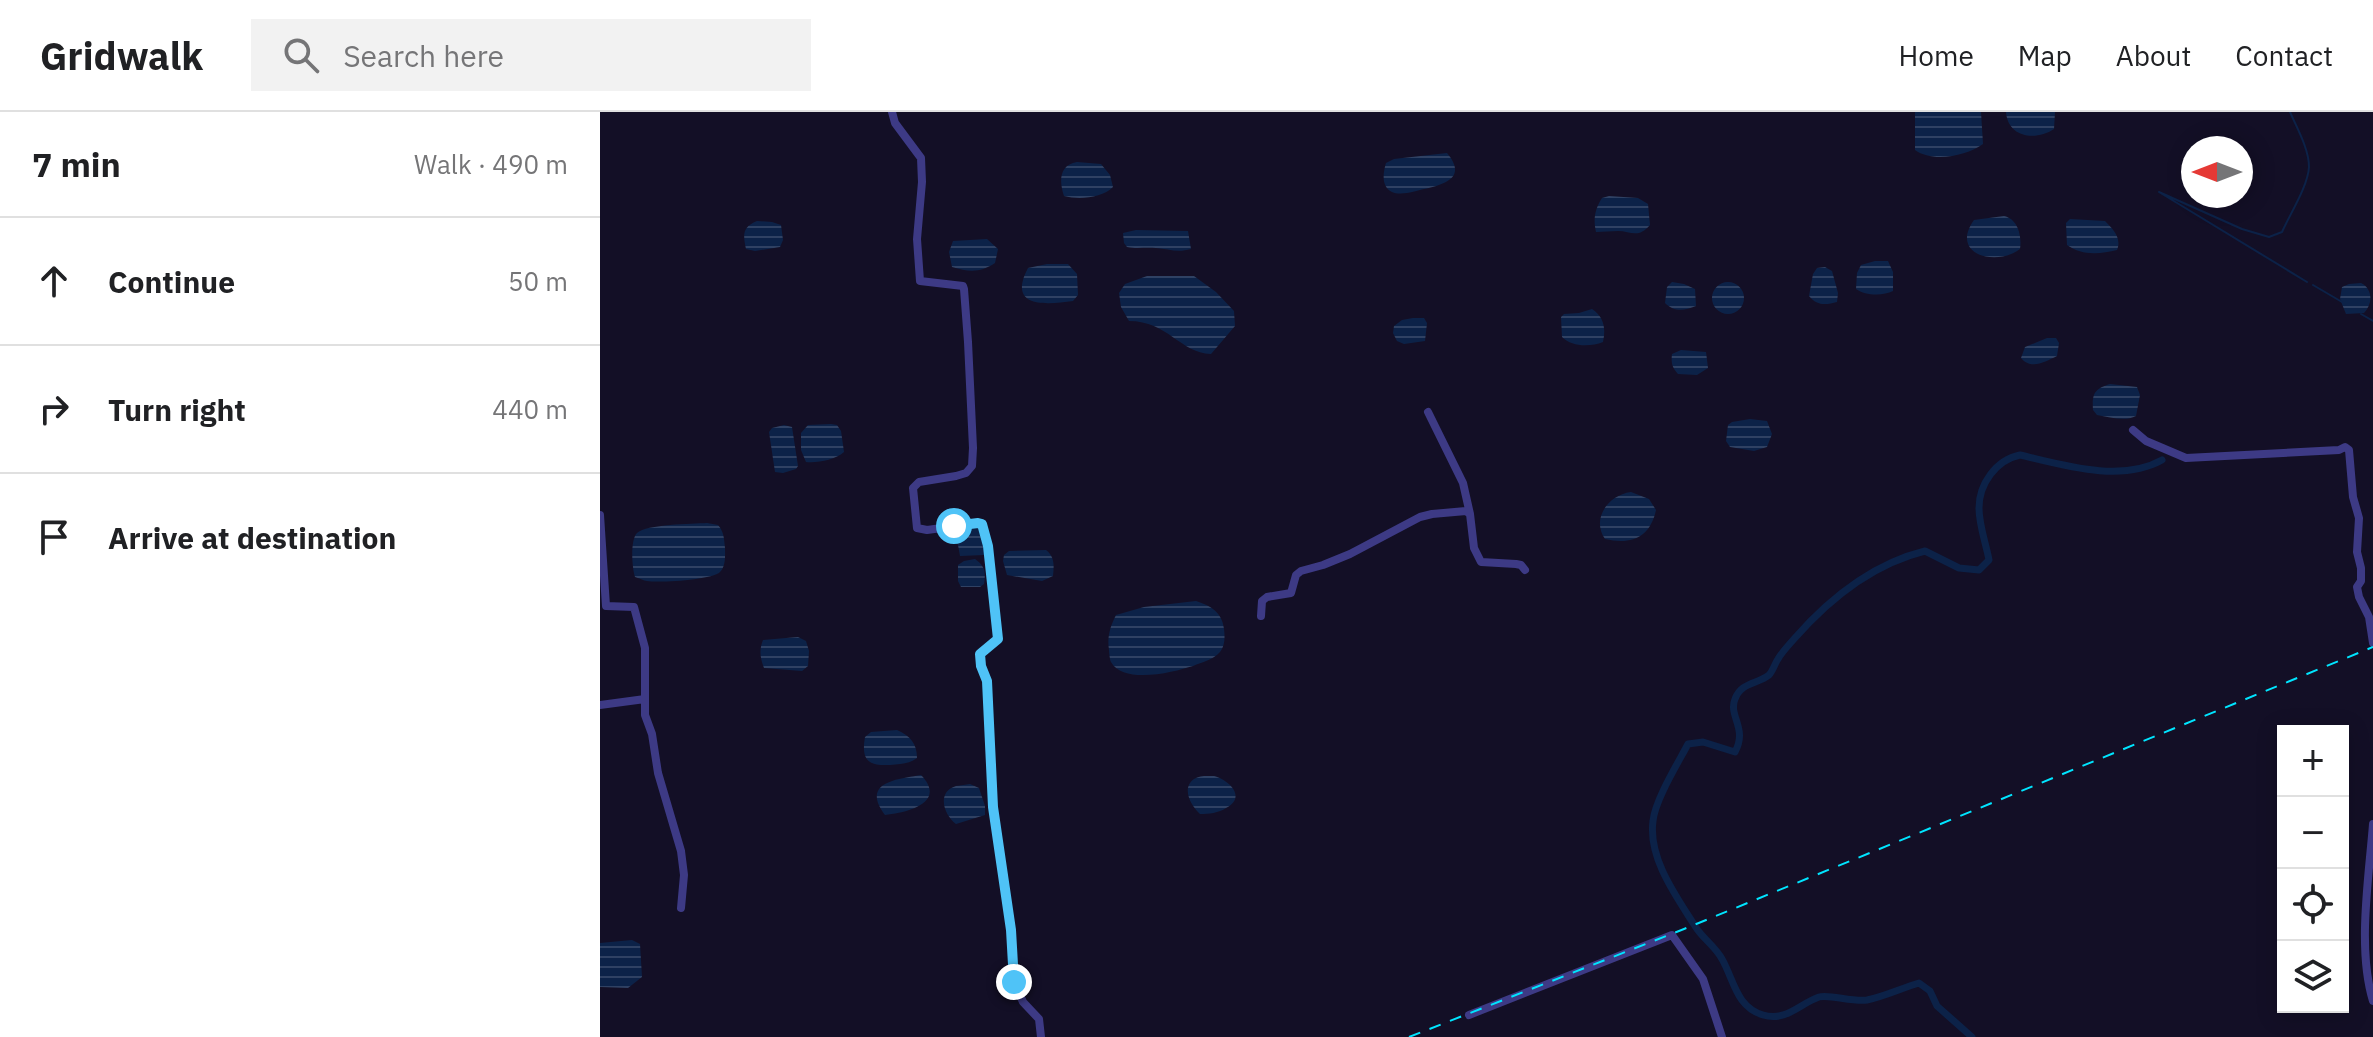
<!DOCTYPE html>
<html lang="en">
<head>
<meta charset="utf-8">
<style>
	body { margin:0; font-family:"IBM Plex Sans",sans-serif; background:#f2f2f2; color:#202124 }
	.controls { position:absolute; right:24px; bottom:24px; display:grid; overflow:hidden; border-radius:0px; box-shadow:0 4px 20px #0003 }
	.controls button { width:72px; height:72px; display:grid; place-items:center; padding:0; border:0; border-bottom:2px solid #e0e0e0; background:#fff; color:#202124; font:40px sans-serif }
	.compass { position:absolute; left:1581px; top:24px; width:72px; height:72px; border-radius:50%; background:#fff; box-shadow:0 4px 20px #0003; rotate:270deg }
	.stop { position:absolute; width:24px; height:24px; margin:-18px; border:6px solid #4fc3f7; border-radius:50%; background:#fff }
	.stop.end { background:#4fc3f7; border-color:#fff; box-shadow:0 2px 8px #0008 }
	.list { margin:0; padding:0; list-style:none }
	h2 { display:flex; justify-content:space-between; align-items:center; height:104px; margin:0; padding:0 32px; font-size:34px }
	h2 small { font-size:26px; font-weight:400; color:#757577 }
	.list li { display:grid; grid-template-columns:52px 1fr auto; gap:24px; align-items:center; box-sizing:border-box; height:128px; padding:0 32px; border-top:2px solid #e0e0e0 }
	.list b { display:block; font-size:30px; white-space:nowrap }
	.list em { font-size:26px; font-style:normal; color:#757577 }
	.icon { flex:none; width:44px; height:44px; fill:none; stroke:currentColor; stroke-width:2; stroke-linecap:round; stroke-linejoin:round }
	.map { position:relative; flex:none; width:1773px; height:925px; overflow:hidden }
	header { display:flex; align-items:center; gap:48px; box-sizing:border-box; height:112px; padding:0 40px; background:#fff; border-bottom:2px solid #e0e0e0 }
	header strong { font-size:38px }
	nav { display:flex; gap:44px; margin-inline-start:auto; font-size:28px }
	.search { width:560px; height:72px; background:#f2f2f2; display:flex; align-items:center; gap:20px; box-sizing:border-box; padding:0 28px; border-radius:0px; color:#757577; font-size:30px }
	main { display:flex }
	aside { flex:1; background:#fff }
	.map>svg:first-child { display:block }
	.water { fill:url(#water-rules) }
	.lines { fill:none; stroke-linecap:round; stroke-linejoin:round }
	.stream { stroke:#0c2248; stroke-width:2 }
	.canal { stroke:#0c2248; stroke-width:7 }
	.minor { stroke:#3d3a85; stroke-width:8 }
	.rail { stroke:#00e5ff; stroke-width:2; stroke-dasharray:12 10; stroke-linecap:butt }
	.route { stroke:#4fc3f7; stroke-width:10 }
</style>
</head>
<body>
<header>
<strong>Gridwalk</strong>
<div class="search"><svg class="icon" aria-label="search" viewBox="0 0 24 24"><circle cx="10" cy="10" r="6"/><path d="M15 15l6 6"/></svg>Search here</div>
<nav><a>Home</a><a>Map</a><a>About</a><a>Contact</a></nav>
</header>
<main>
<aside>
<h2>7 min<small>Walk · 490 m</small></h2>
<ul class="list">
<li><svg class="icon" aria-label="ahead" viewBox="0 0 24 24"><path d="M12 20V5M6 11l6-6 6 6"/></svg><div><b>Continue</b></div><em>50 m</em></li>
<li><svg class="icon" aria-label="right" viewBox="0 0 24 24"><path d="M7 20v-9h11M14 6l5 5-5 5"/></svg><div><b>Turn right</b></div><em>440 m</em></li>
<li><svg class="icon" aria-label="arrive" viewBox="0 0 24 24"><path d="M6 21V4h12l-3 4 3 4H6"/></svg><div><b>Arrive at destination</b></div></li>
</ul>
</aside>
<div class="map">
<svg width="1773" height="925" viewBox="0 0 1773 925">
	<defs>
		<pattern id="water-rules" width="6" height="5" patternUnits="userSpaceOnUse" patternTransform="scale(2)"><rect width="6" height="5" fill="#0c2248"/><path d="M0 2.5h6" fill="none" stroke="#2f4163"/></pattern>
	</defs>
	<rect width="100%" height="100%" fill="#130f26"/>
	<!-- water -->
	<path class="water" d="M 1315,0 L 1381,0 L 1383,32 C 1366,44 1333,51 1315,38 Z
		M 1406,0 L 1455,0 L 1454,17 C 1436,29 1408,26 1406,0 Z
		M 847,41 C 867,65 846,72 824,77 C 816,79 801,84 792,80 C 781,75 783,61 786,51 L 794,47 Z
		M 477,50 L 501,52 L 510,63 L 513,75 C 502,86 479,88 464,84 C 459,69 459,53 477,50 Z
		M 1009,84 L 1038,86 L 1048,92 L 1050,113 C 1038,127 1031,119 1018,119 C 1010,119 1003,120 996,120 C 993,107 995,97 1002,86 Z
		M 1404,104 C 1418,107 1422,124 1420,137 C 1397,155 1349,143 1374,108 Z
		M 1470,107 L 1505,109 C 1513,117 1522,126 1517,138 C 1500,142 1482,144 1467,133 L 1466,111 Z
		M 157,109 L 172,110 L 181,113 L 183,128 L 180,135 L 155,139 L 146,137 C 143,123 142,115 157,109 Z
		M 536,118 L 588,119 L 591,137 C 577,141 569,137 556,136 C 545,135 537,137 527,135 L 524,131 L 523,121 Z
		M 387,127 L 398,137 L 395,151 C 380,161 369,160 352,155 L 349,140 L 353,129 Z
		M 1275,149 L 1288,149 L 1293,160 L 1293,179 C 1283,184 1266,184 1256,177 L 1257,161 L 1261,153 Z
		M 447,152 L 468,152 L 477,162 L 478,183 L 473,189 C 445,193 407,196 428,156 Z
		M 1225,155 L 1232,159 L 1238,181 L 1237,190 C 1226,193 1217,194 1209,184 L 1213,162 L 1217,156 Z
		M 547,164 L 594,164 L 616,180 L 634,199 L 635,214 L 611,242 C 580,241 568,209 529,209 L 521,195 L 519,181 L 525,172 Z
		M 1072,170 L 1084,172 L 1095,177 L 1096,194 C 1084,199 1074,200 1065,191 L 1067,175 Z
		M1112 186a16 16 0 1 1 32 0a16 16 0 1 1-32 0Z
		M 1761,171 C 1773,177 1773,192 1764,201 L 1746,202 L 1740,187 L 1742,175 L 1749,172 Z
		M 992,197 C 1004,205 1006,216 1003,230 C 990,235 972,235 962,225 L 961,205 L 964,202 L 979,201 Z
		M 813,206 L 824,206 L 827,211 L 825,229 L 804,232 L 797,229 L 793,221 L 794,214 L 802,208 Z
		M 1447,226 L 1456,226 L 1459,231 L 1457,244 C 1445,250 1431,258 1421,246 L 1425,235 Z
		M 1081,238 L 1106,240 L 1108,256 L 1097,263 L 1078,262 C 1072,255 1071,251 1072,242 Z
		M 1510,272 L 1537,275 L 1540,283 L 1536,304 C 1525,310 1510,305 1497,303 L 1493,298 C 1492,282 1494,277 1510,272 Z
		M 1150,307 L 1167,309 L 1172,322 L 1167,335 L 1154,339 L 1130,335 L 1126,329 L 1128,313 L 1132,310 Z
		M 231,312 L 237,313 L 241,319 L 244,340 C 235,348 218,351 206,350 L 201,338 L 201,321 L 208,313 Z
		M 184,313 L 192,315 L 198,354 L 196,357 L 183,361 L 175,360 L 169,320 L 172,316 Z
		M 1031,380 L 1049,387 L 1056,398 C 1050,426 1031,433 1005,427 C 991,407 1008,383 1031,380 Z
		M 107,411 L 118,413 C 124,420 124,426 125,436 C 125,444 126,454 120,460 C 112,468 59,471 47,469 C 45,469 36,465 35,465 C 32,456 30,428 37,421 C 47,412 92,412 107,411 Z
		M 378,416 L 384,438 L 384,443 L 360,444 L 356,422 L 358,417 Z
		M 446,438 C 455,445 454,454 453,464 L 442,469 L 407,463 L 403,449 L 404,443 L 409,439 Z
		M 375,447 C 385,454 386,460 384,472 L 380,475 L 361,475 L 358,469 L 358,453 L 364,449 Z
		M 596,489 C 611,494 622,500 624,517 C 625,525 625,534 620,540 C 613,548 602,550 593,554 C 574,560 524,573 511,550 C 510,549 509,540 509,538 C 507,525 510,515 516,503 L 544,495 Z
		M 198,525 L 206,529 L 209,539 L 208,554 L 202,559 L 164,556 C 160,546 159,538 163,528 Z
		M 297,618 C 310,624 317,631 317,646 C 309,652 300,652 290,653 C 268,654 261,648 265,625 L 271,620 Z
		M 321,663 C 348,691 306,701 285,703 C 260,670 298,667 321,663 Z
		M 614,664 C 629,668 647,685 626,696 C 619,701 608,702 600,702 C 591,694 581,676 594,667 C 600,663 608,664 614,664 Z
		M 370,672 L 379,676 L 385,694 L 385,703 L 356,712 C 344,703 336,680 356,674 C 361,673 366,673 370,672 Z
		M 32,828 L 40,832 L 42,865 L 28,876 L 0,875 L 0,831 Z"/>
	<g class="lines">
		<!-- stream -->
		<path class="stream" d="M 1690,0 C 1697,16 1709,37 1709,55 C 1708,74 1690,102 1682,120 L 1669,125 L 1642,117 L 1559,80 L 1707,170
			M 1713,173 L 1742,190
			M 1761,202 L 1773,209"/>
		<!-- canal -->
		<path class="canal" d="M 1372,925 L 1337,894 L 1330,879 L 1319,871 C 1302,876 1283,885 1267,888 C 1252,890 1229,882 1219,885 C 1199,892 1186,910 1163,903 C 1136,895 1134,868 1122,847 C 1115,834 1102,826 1095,814 C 1076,784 1048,746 1053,709 C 1055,688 1078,651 1088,632 L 1103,630 L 1135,640 C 1148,616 1128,604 1135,587 C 1141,570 1158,572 1169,563 C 1173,559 1175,551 1178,547 C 1182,540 1188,534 1194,527 C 1229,487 1272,452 1325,439 L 1359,456 L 1379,458 L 1389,448 C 1386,432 1379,413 1379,396 C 1379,372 1396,348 1420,343 C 1463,353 1521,371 1562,348"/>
		<!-- minor -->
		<path class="minor" d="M 292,0 L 295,11 L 321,46 L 322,70 L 317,127 L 320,169 L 363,174 L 364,177 L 368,230 L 373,336 L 372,354 L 366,361 L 356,364 L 319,370 L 313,376 L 317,416 L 327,418 L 378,411 L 382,412 L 388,434 L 398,527 L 380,542 L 381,554 L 387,569 L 393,695 L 411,818 L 414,870 L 423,890 L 439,907 L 441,925
			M 828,300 L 863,371 L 870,402
			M 1533,318 L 1546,329 L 1586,346 L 1739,338 L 1745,335 L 1749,338 L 1753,385 L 1759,406 L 1757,440 L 1761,456 L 1761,469 L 1757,475 L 1759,485 L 1769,505 L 1773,531
			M 0,403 L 6,494 L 34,495 L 45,536 L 45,603 L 52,622 L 58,661 L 81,739 L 84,763 L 81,796
			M 661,504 L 662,489 L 667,485 L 691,481 L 696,463 L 701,459 L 723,453 L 750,442 L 820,405 L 832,402 L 866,399 L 870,402 L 874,436 L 881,450 L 916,452 L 921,453 L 925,458
			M 0,593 L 45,587
			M 1773,712 C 1769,765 1757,837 1773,889
			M 869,903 L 1072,823 L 1103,867 L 1122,925"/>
		<!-- rail -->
		<path class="rail" d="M 809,925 L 1084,817 L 1773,535"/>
	</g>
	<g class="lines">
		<!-- route -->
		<path class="route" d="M 354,414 L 378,411 L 382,412 L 388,434 L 398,527 L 380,542 L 381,554 L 387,569 L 393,695 L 411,818 L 414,870"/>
	</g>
</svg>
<div class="controls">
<button>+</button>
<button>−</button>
<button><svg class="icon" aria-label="locate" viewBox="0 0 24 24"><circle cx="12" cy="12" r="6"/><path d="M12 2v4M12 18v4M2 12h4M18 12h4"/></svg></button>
<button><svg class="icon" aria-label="layers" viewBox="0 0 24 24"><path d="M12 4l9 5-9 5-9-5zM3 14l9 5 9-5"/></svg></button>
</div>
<svg class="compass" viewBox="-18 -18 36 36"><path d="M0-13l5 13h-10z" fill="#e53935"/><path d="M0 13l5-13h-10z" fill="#757577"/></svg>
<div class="stop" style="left:354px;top:414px"></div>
<div class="stop end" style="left:414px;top:870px"></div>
</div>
</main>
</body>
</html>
